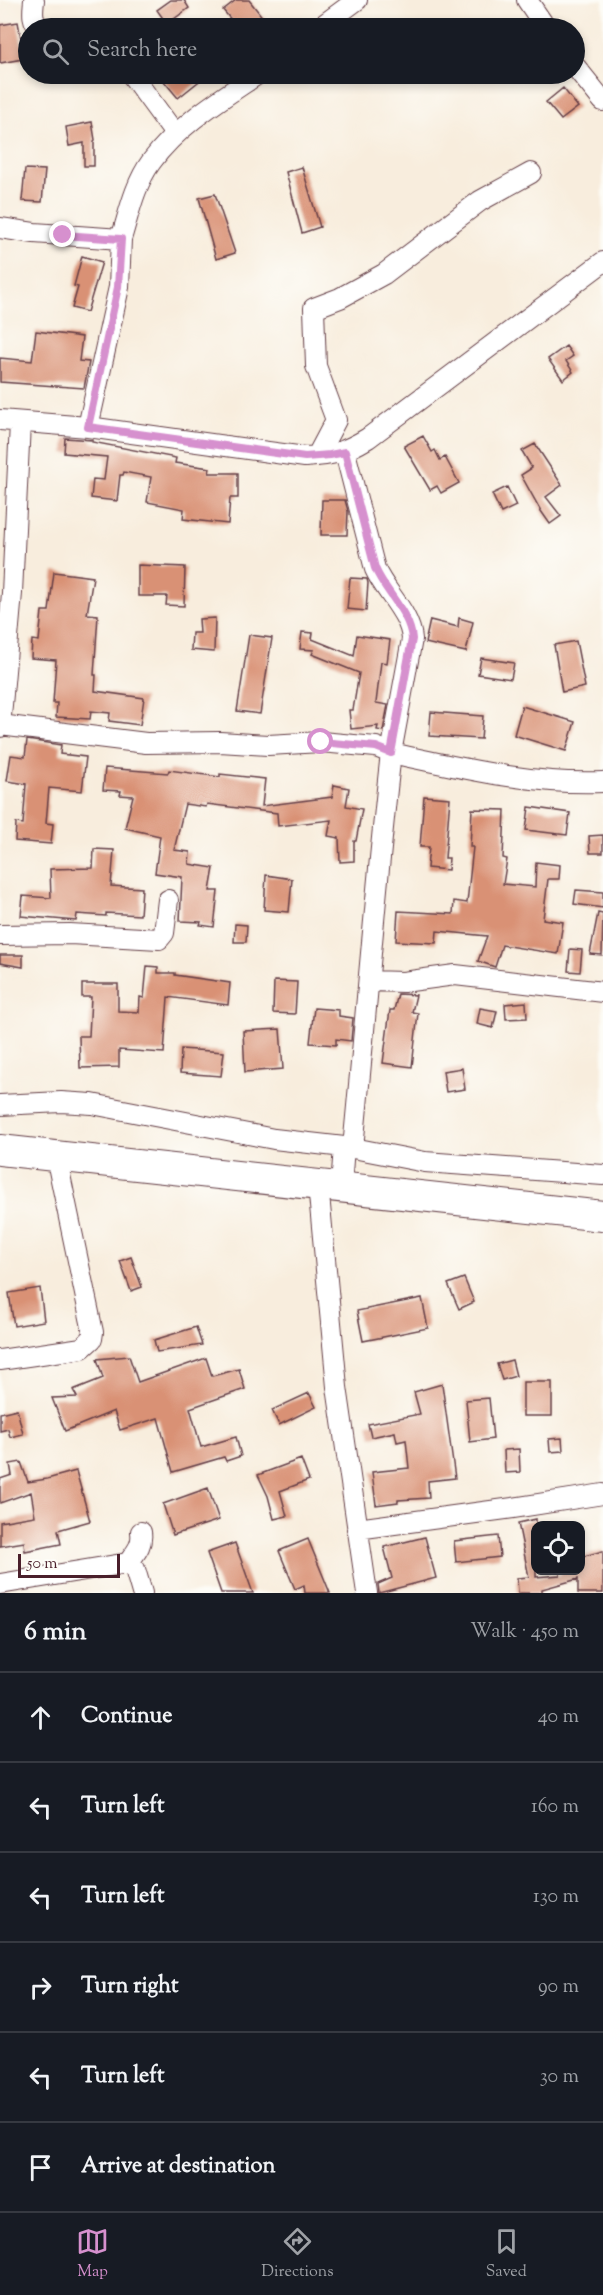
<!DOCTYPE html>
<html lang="en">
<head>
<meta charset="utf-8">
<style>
	body { margin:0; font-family:"Sorts Mill Goudy",serif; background:#20242c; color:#f1f3f6 }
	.controls { position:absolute; right:18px; bottom:18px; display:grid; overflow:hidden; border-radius:12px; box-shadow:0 3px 9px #0003 }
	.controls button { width:54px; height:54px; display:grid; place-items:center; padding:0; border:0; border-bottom:2px solid #363941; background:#171b24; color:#f1f3f6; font:30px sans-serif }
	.scale { position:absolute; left:18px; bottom:15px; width:102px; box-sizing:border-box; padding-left:6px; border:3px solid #4a1f2b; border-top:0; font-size:16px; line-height:21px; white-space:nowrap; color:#4a1f2b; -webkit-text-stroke:4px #fdfcf7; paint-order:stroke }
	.stop { position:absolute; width:18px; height:18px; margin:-14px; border:4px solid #d690ce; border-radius:50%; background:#fff }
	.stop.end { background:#d690ce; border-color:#fff; box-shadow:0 2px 6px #0008 }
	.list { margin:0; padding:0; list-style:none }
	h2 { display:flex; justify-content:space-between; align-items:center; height:78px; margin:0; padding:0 24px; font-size:26px }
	h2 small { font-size:20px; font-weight:400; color:#9ea1a6 }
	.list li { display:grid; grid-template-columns:39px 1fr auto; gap:18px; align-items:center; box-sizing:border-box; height:90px; padding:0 24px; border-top:2px solid #363941 }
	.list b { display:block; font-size:22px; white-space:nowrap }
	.list em { font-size:20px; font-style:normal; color:#9ea1a6 }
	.icon { flex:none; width:33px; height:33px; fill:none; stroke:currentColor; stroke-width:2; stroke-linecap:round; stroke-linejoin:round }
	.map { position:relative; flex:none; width:603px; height:1593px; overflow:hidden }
	.search { position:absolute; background:#171b24; box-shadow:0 3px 9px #0003; left:18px; right:18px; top:18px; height:66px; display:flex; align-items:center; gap:15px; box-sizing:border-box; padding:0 21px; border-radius:33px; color:#9ea1a6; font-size:22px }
	.sheet { height:618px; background:#171b24 }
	nav { display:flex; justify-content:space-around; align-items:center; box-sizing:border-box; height:84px; border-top:2px solid #363941; background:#171b24; font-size:16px; color:#9ea1a6 }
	nav a { display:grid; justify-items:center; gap:3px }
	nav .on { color:#d690ce }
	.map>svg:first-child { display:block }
	.building { fill:#d99174 }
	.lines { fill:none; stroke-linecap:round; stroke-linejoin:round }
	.minor-casing { stroke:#643e46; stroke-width:22 }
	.highway-casing { stroke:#643e46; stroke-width:32 }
	.minor { stroke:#fff; stroke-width:20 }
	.highway { stroke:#fff; stroke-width:30 }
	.route { stroke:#d690ce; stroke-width:8 }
</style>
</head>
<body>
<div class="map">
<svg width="603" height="1593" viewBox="0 0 603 1593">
	<rect width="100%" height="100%" fill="#fdfcf7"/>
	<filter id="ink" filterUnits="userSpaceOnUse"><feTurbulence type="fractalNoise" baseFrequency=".0167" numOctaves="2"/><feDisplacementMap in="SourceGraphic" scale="12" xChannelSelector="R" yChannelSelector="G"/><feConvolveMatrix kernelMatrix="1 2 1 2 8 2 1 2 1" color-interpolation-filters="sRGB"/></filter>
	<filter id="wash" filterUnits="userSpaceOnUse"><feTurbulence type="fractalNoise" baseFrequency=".008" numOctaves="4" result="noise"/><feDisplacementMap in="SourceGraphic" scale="24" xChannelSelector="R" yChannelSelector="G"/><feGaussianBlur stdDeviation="1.35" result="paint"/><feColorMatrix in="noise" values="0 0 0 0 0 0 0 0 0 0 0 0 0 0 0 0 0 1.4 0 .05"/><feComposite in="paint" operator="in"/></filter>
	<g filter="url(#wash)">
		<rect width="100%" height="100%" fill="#f8eddd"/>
		<g id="blocks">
			<!-- building -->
			<path class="building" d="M 171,0 L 184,0 L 189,8 L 167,24 L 157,10 Z
				M 236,0 L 249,0 L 271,28 L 238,28 L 223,10 Z
				M 18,22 L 22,44 L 28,43 L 28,58 L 0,63 L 0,25 Z
				M 158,74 L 208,74 L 178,98 Z
				M 563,88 L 578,107 L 561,120 L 546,102 Z
				M 92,122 L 95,140 L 94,141 L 94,166 L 84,166 L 84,143 L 69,146 L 66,127 Z
				M 302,167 L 320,227 L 302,233 L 286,172 Z
				M 25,169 L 45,170 L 42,202 L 22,201 Z
				M 215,194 L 235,253 L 216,259 L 199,198 Z
				M 82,256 L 102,262 L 87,312 L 72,308 L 78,287 L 74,286 Z
				M 36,331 L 82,337 L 79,361 L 89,362 L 84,388 L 0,382 L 0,358 L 32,361 Z
				M 566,346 L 573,356 L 566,361 L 573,372 L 563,380 L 548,359 Z
				M 423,436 L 432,452 L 435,450 L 440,460 L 445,457 L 459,483 L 441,493 L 437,486 L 430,490 L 404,446 Z
				M 65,438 L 92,440 L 92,442 L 176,458 L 175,463 L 210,468 L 209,473 L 238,473 L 238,498 L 230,498 L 228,524 L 183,519 L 184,509 L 147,502 L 151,477 L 124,472 L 123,475 L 120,475 L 117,501 L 91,498 L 93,479 L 104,480 L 107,457 L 64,453 Z
				M 535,444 L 562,485 L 546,497 L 561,516 L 550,524 L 541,511 L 521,475 L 532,468 L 522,451 Z
				M 507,487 L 516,506 L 501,513 L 492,494 Z
				M 322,500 L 345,500 L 348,511 L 347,535 L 321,535 Z
				M 138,565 L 185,567 L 184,606 L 166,605 L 167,596 L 138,596 Z
				M 54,572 L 93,577 L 87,614 L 98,615 L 94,675 L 96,675 L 95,691 L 144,698 L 140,725 L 109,721 L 110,713 L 91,711 L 90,719 L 56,717 L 57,703 L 53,703 L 56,660 L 31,658 L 32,640 L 39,641 L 42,611 L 49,611 Z
				M 350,578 L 367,579 L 368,583 L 366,611 L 347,609 Z
				M 215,618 L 214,652 L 191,650 L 192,633 L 200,633 L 199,619 Z
				M 459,618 L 473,622 L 466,652 L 425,643 L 430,620 L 458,627 Z
				M 302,632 L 313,633 L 312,639 L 354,656 L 357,635 L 390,640 L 387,663 L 381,662 L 376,703 L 388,705 L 383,731 L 377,730 L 378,726 L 351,729 L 349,710 L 353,710 L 359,673 L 312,654 L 314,650 L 300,649 Z
				M 249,635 L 272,638 L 260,714 L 237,711 Z
				M 576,641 L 585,687 L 562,692 L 554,645 Z
				M 481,658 L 514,663 L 511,679 L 478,674 Z
				M 522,706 L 575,722 L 566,751 L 514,735 Z
				M 431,712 L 483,716 L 481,739 L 429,736 Z
				M 27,740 L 61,745 L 60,754 L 86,757 L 82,791 L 49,788 L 46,823 L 53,824 L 51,844 L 15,841 L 16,823 L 23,824 L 26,784 L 7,781 L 11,755 L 25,757 Z
				M 105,768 L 168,773 L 169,770 L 220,777 L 220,774 L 265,779 L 262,806 L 332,797 L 334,785 L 349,788 L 346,806 L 362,809 L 356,841 L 354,841 L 354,861 L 340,862 L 339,838 L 328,836 L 331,820 L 278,826 L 277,813 L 207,804 L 206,807 L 185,804 L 174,850 L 190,852 L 189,864 L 214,868 L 210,891 L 218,891 L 214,927 L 200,925 L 201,922 L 180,921 L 182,877 L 155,873 L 160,836 L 125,828 L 133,796 L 120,795 L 121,791 L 103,790 Z
				M 424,796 L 450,798 L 445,858 L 449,858 L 448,870 L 427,868 L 429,847 L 420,847 Z
				M 529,807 L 570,813 L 567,835 L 526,830 Z
				M 472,809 L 505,810 L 503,858 L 507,859 L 503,884 L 535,887 L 536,862 L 560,865 L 559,879 L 548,879 L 543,919 L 563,922 L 558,954 L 502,945 L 495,967 L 478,961 L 487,936 L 437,931 L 436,943 L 396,941 L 398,911 L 453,914 L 454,901 L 467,903 L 473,847 L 470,847 Z
				M 603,835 L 603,853 L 590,853 L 589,836 Z
				M 94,849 L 114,850 L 111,886 L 142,888 L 140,915 L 106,913 L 106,916 L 77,914 L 76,921 L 21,916 L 23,896 L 51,898 L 50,869 L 93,868 Z
				M 266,875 L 292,879 L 289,912 L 264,910 Z
				M 576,890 L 603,892 L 603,908 L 574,904 Z
				M 598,913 L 603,914 L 602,955 L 590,954 Z
				M 235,924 L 247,925 L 246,942 L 234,942 Z
				M 570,949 L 582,950 L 580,972 L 568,971 Z
				M 0,955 L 23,955 L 23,967 L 0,963 Z
				M 147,966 L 158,967 L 158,973 L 175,973 L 175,975 L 230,983 L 228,1005 L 168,997 L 164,1053 L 119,1050 L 119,1067 L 80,1068 L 79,1036 L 89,1036 L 91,997 L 82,997 L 82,984 L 118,984 L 118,1011 L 139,1012 L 140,997 L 144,998 Z
				M 274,981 L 297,982 L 295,1014 L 273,1013 Z
				M 398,994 L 416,995 L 412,1012 L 418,1013 L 412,1067 L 383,1063 L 390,1010 L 394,1010 Z
				M 526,1002 L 527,1018 L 506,1019 L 505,1004 Z
				M 314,1008 L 339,1010 L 339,1016 L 353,1018 L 351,1041 L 336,1039 L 336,1045 L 310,1043 Z
				M 480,1008 L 497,1011 L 493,1028 L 477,1024 Z
				M 280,1029 L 283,1069 L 245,1072 L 243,1031 Z
				M 181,1049 L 224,1052 L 221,1076 L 180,1073 Z
				M 462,1068 L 465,1089 L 446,1092 L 443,1071 Z
				M 131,1257 L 142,1287 L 131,1291 L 120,1261 Z
				M 464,1278 L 474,1302 L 459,1309 L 448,1284 Z
				M 40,1288 L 44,1321 L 14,1326 L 9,1293 Z
				M 422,1298 L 428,1328 L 363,1341 L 357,1311 Z
				M 196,1327 L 202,1345 L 157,1352 L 154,1340 Z
				M 129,1356 L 138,1382 L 206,1358 L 212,1376 L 239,1369 L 245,1389 L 190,1408 L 201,1447 L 236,1437 L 241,1456 L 226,1461 L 224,1457 L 173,1472 L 158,1418 L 120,1430 L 114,1411 L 65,1431 L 52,1398 L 77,1397 L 73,1390 L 103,1378 L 97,1359 Z
				M 512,1360 L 516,1376 L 502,1380 L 497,1364 Z
				M 523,1382 L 552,1382 L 552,1416 L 523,1416 Z
				M 442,1384 L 455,1478 L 428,1481 L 429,1498 L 398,1500 L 398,1502 L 376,1505 L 372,1472 L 409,1468 L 406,1440 L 397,1442 L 395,1432 L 371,1437 L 368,1424 L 420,1414 L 414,1392 Z
				M 309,1393 L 316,1407 L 279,1425 L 272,1410 Z
				M 489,1398 L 493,1439 L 470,1442 L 466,1400 Z
				M 17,1409 L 23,1434 L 10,1437 L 8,1429 L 0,1431 L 0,1413 Z
				M 562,1438 L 563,1451 L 550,1452 L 549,1439 Z
				M 519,1449 L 520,1472 L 505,1473 L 504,1450 Z
				M 301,1459 L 309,1480 L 280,1491 L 287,1516 L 274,1519 L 268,1496 L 258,1475 Z
				M 21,1462 L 28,1482 L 47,1479 L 76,1471 L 90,1521 L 58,1530 L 61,1544 L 25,1551 L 24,1542 L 0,1546 L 0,1522 L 35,1516 L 31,1492 L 0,1503 L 0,1479 L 12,1475 L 10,1464 Z
				M 208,1488 L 219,1520 L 173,1535 L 163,1504 Z
				M 536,1519 L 536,1577 L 560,1575 L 560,1570 L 580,1570 L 580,1557 L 603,1551 L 603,1593 L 578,1593 L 578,1579 L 542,1589 L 542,1593 L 518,1593 L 517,1578 L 529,1577 L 518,1523 Z
				M 498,1536 L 500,1557 L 456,1562 L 454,1541 Z
				M 425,1537 L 436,1578 L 379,1593 L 378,1584 L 392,1578 L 384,1547 Z
				M 308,1539 L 330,1593 L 305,1593 L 304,1585 L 295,1589 L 279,1551 Z
				M 235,1543 L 253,1593 L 221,1593 L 207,1553 Z"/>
		</g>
	</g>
	<g filter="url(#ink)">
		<use href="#blocks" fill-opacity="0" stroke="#643e46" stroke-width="1.5"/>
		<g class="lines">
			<defs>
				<path id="minor" d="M 34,0 C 33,11 31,21 40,28
					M 527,0 L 546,28
					M 319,28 L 357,0
					M 574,65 L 603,101
					M 131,74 L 175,134
					M 0,228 L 34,233 L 121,239 L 119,287 L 88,427
					M 121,239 C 129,213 135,184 151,162 C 178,125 221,99 258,74
					M 0,420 L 88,427 L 305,457 C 334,455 343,453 368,438 L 603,262
					M 317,456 L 336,420 L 316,366 L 314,308 L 340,298 L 384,274 L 480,201 L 531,173
					M 0,725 L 146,743 L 220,742 L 268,745 L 321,742 L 376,747 L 391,753 L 412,639 C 410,613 385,592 375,569 L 345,452
					M 0,727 L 12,593 L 20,423
					M 0,935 L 70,934 L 159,939 L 164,933 L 168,900
					M 370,981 L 403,982 L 455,975 L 603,992
					M 0,1105 L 61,1102 L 92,1104 L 274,1139 L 353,1148 L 425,1162 L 603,1175
					M 353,1148 C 366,1016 376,884 391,753 C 461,768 532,785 603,782
					M 318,1184 L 337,1387 L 367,1593
					M 341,1186 L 344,1147
					M 0,1360 L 82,1348 L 92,1339 L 93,1332 L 56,1156
					M 357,1529 L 513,1508 L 603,1494
					M 128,1563 C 136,1552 143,1545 141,1532
					M 0,1584 L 128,1563 L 135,1569 L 142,1593"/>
				<path id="highway" d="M 0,1150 L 603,1216"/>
			</defs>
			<!-- minor casing -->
			<use href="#minor" class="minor-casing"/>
			<!-- highway casing -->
			<use href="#highway" class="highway-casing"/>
			<!-- minor -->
			<use href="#minor" class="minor"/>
			<!-- highway -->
			<use href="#highway" class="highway"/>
		</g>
	</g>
	<g class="lines" filter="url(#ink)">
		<!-- route -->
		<path class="route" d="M 63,235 L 121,239 L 118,287 L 88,427 L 305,457 L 330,455 L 345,452 L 375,568 C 385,592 410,613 412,639 L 391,753 L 376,747 L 321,742"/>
	</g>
</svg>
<div class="controls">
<button><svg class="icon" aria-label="locate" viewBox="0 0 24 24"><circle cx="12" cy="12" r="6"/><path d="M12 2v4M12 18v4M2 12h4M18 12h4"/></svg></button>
</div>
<div class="scale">50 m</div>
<div class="stop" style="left:321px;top:742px"></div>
<div class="stop end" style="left:63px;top:235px"></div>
<div class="search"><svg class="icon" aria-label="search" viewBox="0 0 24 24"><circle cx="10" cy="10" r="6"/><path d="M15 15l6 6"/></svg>Search here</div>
</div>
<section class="sheet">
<h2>6 min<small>Walk · 450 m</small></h2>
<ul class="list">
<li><svg class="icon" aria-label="ahead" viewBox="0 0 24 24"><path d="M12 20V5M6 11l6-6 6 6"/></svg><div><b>Continue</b></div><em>40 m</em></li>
<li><svg class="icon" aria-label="left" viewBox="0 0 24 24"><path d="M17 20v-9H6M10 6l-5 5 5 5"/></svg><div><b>Turn left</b></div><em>160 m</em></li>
<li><svg class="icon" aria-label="left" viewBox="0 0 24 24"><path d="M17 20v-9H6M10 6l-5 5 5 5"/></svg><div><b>Turn left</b></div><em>130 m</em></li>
<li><svg class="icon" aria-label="right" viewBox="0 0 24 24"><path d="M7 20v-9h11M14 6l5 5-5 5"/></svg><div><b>Turn right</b></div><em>90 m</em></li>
<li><svg class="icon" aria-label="left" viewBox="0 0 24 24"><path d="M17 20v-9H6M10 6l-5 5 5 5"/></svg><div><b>Turn left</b></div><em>30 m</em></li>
<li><svg class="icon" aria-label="arrive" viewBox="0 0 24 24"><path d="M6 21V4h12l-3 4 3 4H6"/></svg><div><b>Arrive at destination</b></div></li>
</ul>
</section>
<nav>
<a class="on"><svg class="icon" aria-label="map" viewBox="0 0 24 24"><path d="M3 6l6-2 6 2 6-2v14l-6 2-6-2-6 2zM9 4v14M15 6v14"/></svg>Map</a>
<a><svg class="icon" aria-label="directions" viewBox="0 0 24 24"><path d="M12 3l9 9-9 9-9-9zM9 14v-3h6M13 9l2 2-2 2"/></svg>Directions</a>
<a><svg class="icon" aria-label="saved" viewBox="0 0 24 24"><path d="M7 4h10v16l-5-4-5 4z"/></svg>Saved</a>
</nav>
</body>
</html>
